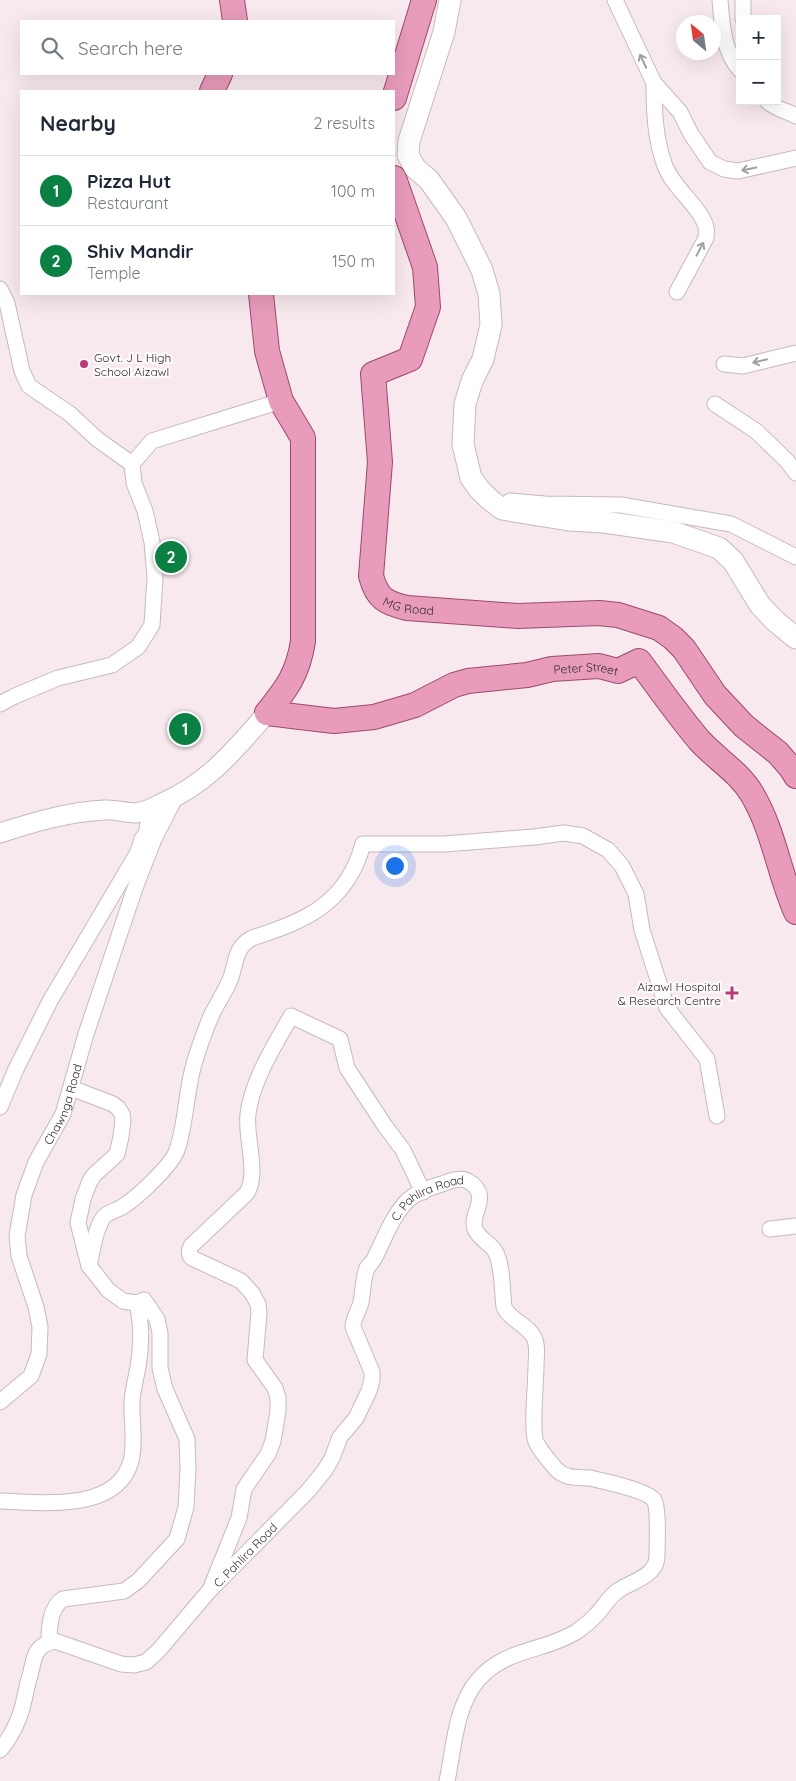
<!DOCTYPE html>
<html lang="en">
<head>
<meta charset="utf-8">
<style>
	body { margin:0; font-family:Quicksand,sans-serif; background:#f2f2f3; color:#1f2937 }
	.controls { position:absolute; right:15px; top:15px; display:grid; overflow:hidden; border-radius:0px; box-shadow:0 5px 20px #0002 }
	.controls button { width:45px; height:45px; display:grid; place-items:center; padding:0; border:0; border-bottom:1px solid #e0e1e3; background:#fff; color:#1f2937; font:25px sans-serif }
	.compass { position:absolute; left:676px; top:15px; width:45px; height:45px; border-radius:50%; background:#fff; box-shadow:0 5px 20px #0002; rotate:331deg }
	.you { position:absolute; left:394px; top:865px; width:18px; height:18px; margin:-12px; border:4px solid #fff; border-radius:50%; background:#1a73e8; box-shadow:0 0 0 8px #1a73e833 }
	.badge { display:grid; place-items:center; width:32px; height:32px; border-radius:50%; background:#0b8043; color:#fff; font-size:16px; font-weight:700 }
	.pin { position:absolute; translate:-50% -50%; border:2px solid #fff; box-shadow:0 1px 5px #0006 }
	.list { margin:0; padding:0; list-style:none }
	h2 { display:flex; justify-content:space-between; align-items:center; height:65px; margin:0; padding:0 20px; font-size:21px }
	h2 small { font-size:16px; font-weight:400; color:#747a83 }
	.list li { display:grid; grid-template-columns:32px 1fr auto; gap:15px; align-items:center; box-sizing:border-box; height:70px; padding:0 20px; border-top:1px solid #e0e1e3 }
	.list b { display:block; font-size:19px; white-space:nowrap }
	.list p { margin:0; font-size:16px; white-space:nowrap; color:#747a83 }
	.list em { font-size:16px; font-style:normal; color:#747a83 }
	.icon { flex:none; width:28px; height:28px; fill:none; stroke:currentColor; stroke-width:2; stroke-linecap:round; stroke-linejoin:round }
	.map { position:relative; flex:none; width:796px; height:1781px; overflow:hidden }
	.search { position:absolute; background:#fff; box-shadow:0 5px 20px #0002; left:20px; top:20px; width:375px; height:55px; display:flex; align-items:center; gap:12px; box-sizing:border-box; padding:0 18px; border-radius:0px; color:#747a83; font-size:19px }
	.panel { position:absolute; background:#fff; box-shadow:0 5px 20px #0002; left:20px; top:90px; width:375px; height:205px; border-radius:0px }
	.map>svg:first-child { display:block }
	.lines { fill:none; stroke-linecap:round; stroke-linejoin:round }
	.minor-casing { stroke:#c7b9bd; stroke-width:17 }
	.tertiary-casing { stroke:#c7b9bd; stroke-width:21 }
	.secondary-casing { stroke:#c7b9bd; stroke-width:23 }
	.primary-casing { stroke:#9e496b; stroke-width:26 }
	.minor { stroke:#fff; stroke-width:15 }
	.tertiary { stroke:#fff; stroke-width:19 }
	.secondary { stroke:#fff; stroke-width:21 }
	.primary { stroke:#e89bbb; stroke-width:24 }
	.oneway { stroke:#a2a0a0 }
	.poi-dot { fill:#bf3674; stroke:#fdfafb; stroke-width:2 }
	.labels { text-anchor:middle; dominant-baseline:central; stroke-width:4.5; stroke-linejoin:round; paint-order:stroke }
	.poi-label { font-size:12px; fill:#312c2d; stroke:#fdfafb; text-anchor:start }
	.street-label { font-size:12px; fill:#312c2d; stroke:#fdfafb }
</style>
</head>
<body>
<div class="map">
<svg width="796" height="1781" viewBox="0 0 796 1781">
	<rect width="100%" height="100%" fill="#f8e9ee"/>
	<g class="lines">
		<defs>
			<g id="minor">
				<path d="M 615,0 L 654,83 L 680,112 L 691,134 L 710,162 L 724,169 L 738,171 L 796,158"/>
				<path d="M 720,0 C 722,24 723,51 740,70"/>
				<path d="M 743,19 L 743,0"/>
				<path d="M 654,83 C 654,111 655,139 665,166 C 674,189 700,206 706,227 C 707,230 706,235 706,238 L 677,292"/>
				<path d="M 767,101 C 777,110 785,110 796,116"/>
				<path d="M 0,289 L 7,303 L 22,371 L 29,386 L 70,414 L 97,439 L 132,464"/>
				<path d="M 724,364 L 743,366 L 796,353"/>
				<path d="M 715,404 L 756,431 L 787,461 L 796,473"/>
				<path d="M 510,501 L 545,504 L 621,505 L 731,524 L 796,557"/>
				<path d="M 0,704 L 15,696 L 58,678 L 112,665 L 138,647 L 152,625 L 155,577 L 152,542 L 145,511 L 134,483 L 132,464 L 152,441 L 281,401"/>
				<path d="M 0,1107 L 16,1069 L 50,1001 L 138,852 L 142,839 L 146,834 L 151,808"/>
				<path d="M 770,1229 L 796,1226"/>
				<path d="M 89,1266 C 92,1253 95,1229 103,1218 C 108,1211 116,1211 122,1207 C 137,1198 172,1165 177,1150 C 186,1124 186,1091 194,1064 C 199,1047 205,1030 212,1014 C 218,1002 225,992 230,980 C 237,962 234,948 252,938 C 306,921 347,903 363,844 L 444,844 L 534,837 L 564,833 L 583,836 L 608,850 L 622,866 L 636,894 L 642,930 L 667,1008 L 707,1059 L 717,1116"/>
				<path id="s1" d="M 0,1402 L 31,1376 L 39,1354 L 40,1327 L 36,1307 L 19,1256 L 17,1236 L 24,1195 L 36,1162 L 63,1114 L 86,1034 L 135,888 L 154,839 L 175,798"/>
				<path d="M 0,1501 C 41,1502 117,1513 131,1461 C 136,1441 131,1421 132,1401 C 133,1389 136,1378 138,1367 C 142,1344 142,1325 137,1303 L 123,1301 L 108,1290 L 94,1272 L 89,1266 L 78,1223 L 83,1199 L 90,1181 L 94,1175 L 117,1154 L 121,1137 L 123,1120 L 122,1114 L 118,1108 L 113,1104 L 71,1088"/>
				<path d="M 212,1585 L 239,1518 L 244,1489 L 268,1454 L 273,1441 L 278,1411 L 278,1398 L 275,1388 L 255,1360 L 259,1313 L 258,1304 L 252,1293 L 241,1281 L 192,1258 C 188,1254 189,1251 191,1246 L 247,1193 C 259,1173 245,1137 248,1114 C 252,1080 275,1045 291,1016 L 340,1039 L 347,1068 L 385,1126 L 403,1150 L 423,1192"/>
				<path d="M 49,1642 C 49,1628 50,1607 63,1599 L 124,1591 L 138,1581 L 177,1539 L 186,1507 L 188,1469 L 187,1439 L 165,1389 L 160,1368 L 160,1333 L 157,1319 L 144,1300 L 137,1303"/>
				<path id="s2" d="M 0,1750 C 7,1742 14,1730 18,1720 C 24,1707 25,1692 29,1679 C 35,1661 31,1646 55,1641 L 121,1664 L 134,1665 L 146,1662 L 159,1650 L 209,1591 L 308,1491 L 325,1470 L 332,1458 L 340,1437 L 356,1418 L 369,1391 L 372,1380 L 372,1372 L 353,1327 C 353,1318 359,1311 361,1302 C 363,1291 363,1278 367,1268 C 369,1265 372,1263 374,1259 C 384,1240 392,1216 408,1200 C 416,1193 431,1187 442,1184 C 450,1181 459,1177 468,1181 C 493,1196 469,1213 475,1229 C 478,1238 490,1243 495,1251 C 503,1265 502,1292 504,1307 C 510,1321 530,1325 535,1340 C 538,1348 536,1358 536,1366 C 536,1382 531,1431 536,1442 C 541,1452 550,1462 557,1470 C 566,1479 578,1477 590,1478 C 602,1481 647,1490 654,1500 C 659,1508 657,1546 657,1557 C 656,1576 633,1581 619,1590 C 609,1596 604,1607 596,1615 C 590,1622 583,1627 576,1632 C 544,1652 505,1648 478,1680 C 455,1707 454,1748 447,1781"/>
			</g>
			<path id="tertiary" d="M 0,833 C 34,822 68,812 104,810 C 114,809 125,813 135,813 C 143,812 153,808 160,804 C 207,784 234,751 267,713"/>
			<path id="secondary" d="M 450,0 L 444,32 L 409,141 L 408,155 L 415,168 L 429,180 L 456,218 L 482,270 L 489,294 L 491,325 L 483,359 L 472,381 L 465,404 L 463,444 L 471,478 L 479,489 L 489,499 L 502,509 L 569,520 L 604,522 L 673,532 L 719,548 L 733,561 L 760,605 L 774,620 L 796,638"/>
			<g id="primary">
				<path d="M 232,0 L 235,21"/>
				<path d="M 212,91 L 220,74"/>
				<path d="M 394,98 L 424,0"/>
				<path id="s3" d="M 394,178 L 425,267 L 428,307 L 410,359 L 373,374 L 380,462 L 371,576 C 377,598 385,603 407,608 L 518,616 L 599,613 L 618,615 L 659,628 L 673,638 L 684,649 L 715,695 L 744,726 L 778,753 L 791,768 L 796,776"/>
				<path d="M 261,294 L 267,351 L 281,401 L 303,438 L 303,641 C 298,674 287,688 267,713"/>
				<path id="s4" d="M 267,713 L 334,721 L 374,717 L 415,705 L 454,685 L 468,681 L 527,675 L 552,669 L 599,666 L 618,671 L 639,661 C 659,688 678,715 699,740 C 716,759 739,772 752,794 C 774,831 779,874 796,912"/>
			</g>
		</defs>
		<!-- minor casing -->
		<use href="#minor" class="minor-casing"/>
		<!-- tertiary casing -->
		<use href="#tertiary" class="tertiary-casing"/>
		<!-- secondary casing -->
		<use href="#secondary" class="secondary-casing"/>
		<!-- primary casing -->
		<use href="#primary" class="primary-casing"/>
		<!-- minor -->
		<use href="#minor" class="minor"/>
		<!-- tertiary -->
		<use href="#tertiary" class="tertiary"/>
		<!-- secondary -->
		<use href="#secondary" class="secondary"/>
		<!-- primary -->
		<use href="#primary" class="primary"/>
	</g>
	<!-- one-way arrows -->
	<defs><path id="oneway-shaft" d="M-6 0H5M1.5-3L5.5 0L1.5 3" fill="none" stroke-width="1.6" stroke-linecap="round" stroke-linejoin="round" transform="scale(1.25)"/></defs>
	<g class="oneway">
		<use href="#oneway-shaft" transform="translate(643 61) rotate(-115)"/>
		<use href="#oneway-shaft" transform="translate(749 169) rotate(168)"/>
		<use href="#oneway-shaft" transform="translate(700 249) rotate(-62)"/>
		<use href="#oneway-shaft" transform="translate(760 361) rotate(166)"/>
	</g>
	<!-- markers -->
	<g class="poi-dot">
		<circle cx="84" cy="364" r="5"/>
		<path d="M729.5 985.5h5v5h5v5h-5v5h-5v-5h-5v-5h5z"/>
	</g>
	<g class="labels">
		<!-- poi labels -->
		<g class="poi-label">
			<text x="94" y="357">Govt. J L High<tspan x="94" dy="14">School Aizawl</tspan></text>
			<text x="721" y="986" text-anchor="end">Aizawl Hospital<tspan x="721" dy="14">&amp; Research Centre</tspan></text>
		</g>
		<!-- street labels -->
		<g class="street-label">
			<text stroke="none"><textPath href="#s3" startOffset="485">MG Road</textPath></text>
			<text stroke="none"><textPath href="#s4" startOffset="328">Peter Street</textPath></text>
			<text stroke="none"><textPath href="#s1" startOffset="326">Chawnga Road</textPath></text>
			<text stroke="none"><textPath href="#s2" startOffset="804">C. Pahlira Road</textPath></text>
			<text stroke="none"><textPath href="#s2" startOffset="369">C. Pahlira Road</textPath></text>
		</g>
	</g>
</svg>
<div class="controls">
<button>+</button>
<button>−</button>
</div>
<svg class="compass" viewBox="-18 -18 36 36"><path d="M0-13l5 13h-10z" fill="#e53935"/><path d="M0 13l5-13h-10z" fill="#747a83"/></svg>
<div class="you"></div>
<div class="pin badge" style="left:185px;top:729px">1</div>
<div class="pin badge" style="left:171px;top:557px">2</div>
<div class="search"><svg class="icon" aria-label="search" viewBox="0 0 24 24"><circle cx="10" cy="10" r="6"/><path d="M15 15l6 6"/></svg>Search here</div>
<section class="panel">
<h2>Nearby<small>2 results</small></h2>
<ul class="list">
<li><span class="badge">1</span><div><b>Pizza Hut</b><p>Restaurant</p></div><em>100 m</em></li>
<li><span class="badge">2</span><div><b>Shiv Mandir</b><p>Temple</p></div><em>150 m</em></li>
</ul>
</section>
</div>
</body>
</html>
